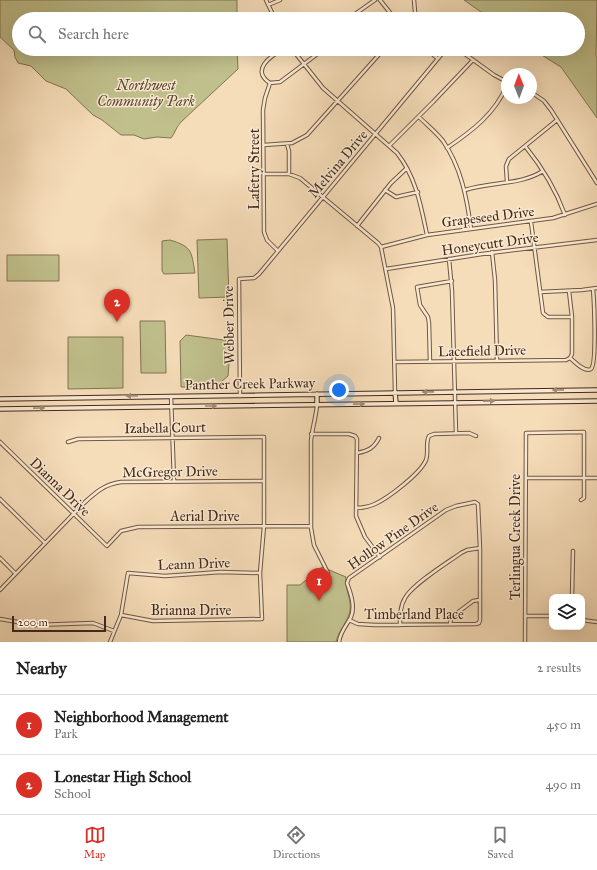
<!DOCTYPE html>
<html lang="en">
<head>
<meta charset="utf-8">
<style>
	body { margin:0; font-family:"IM FELL Great Primer",serif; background:#f2f2f2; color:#222 }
	.controls { position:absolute; right:12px; bottom:12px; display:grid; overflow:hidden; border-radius:8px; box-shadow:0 4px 16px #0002 }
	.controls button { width:36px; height:36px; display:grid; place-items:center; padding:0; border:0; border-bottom:1px solid #e0e0e0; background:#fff; color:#222; font:20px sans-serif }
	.compass { position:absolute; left:501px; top:68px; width:36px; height:36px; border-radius:50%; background:#fff; box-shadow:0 4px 16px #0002; rotate:359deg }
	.scale { position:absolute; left:12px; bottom:10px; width:94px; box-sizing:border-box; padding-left:4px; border:2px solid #452a1b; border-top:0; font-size:11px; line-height:14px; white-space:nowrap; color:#452a1b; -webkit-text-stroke:3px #f9e9d2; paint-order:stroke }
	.you { position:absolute; left:339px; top:390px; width:14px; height:14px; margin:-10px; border:3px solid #fff; border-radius:50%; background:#1a73e8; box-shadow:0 0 0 6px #1a73e833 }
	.badge { display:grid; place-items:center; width:26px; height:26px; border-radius:50%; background:#d93025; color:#fff; font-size:13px; font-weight:700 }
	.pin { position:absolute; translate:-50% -33px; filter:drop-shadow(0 1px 2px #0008) }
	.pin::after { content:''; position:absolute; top:21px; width:14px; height:12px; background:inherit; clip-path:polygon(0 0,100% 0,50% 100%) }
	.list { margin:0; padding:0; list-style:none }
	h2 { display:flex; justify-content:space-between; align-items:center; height:52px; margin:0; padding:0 16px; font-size:17px }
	h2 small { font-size:13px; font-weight:400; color:#767676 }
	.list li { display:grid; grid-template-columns:26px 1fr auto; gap:12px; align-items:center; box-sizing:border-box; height:60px; padding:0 16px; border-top:1px solid #e0e0e0 }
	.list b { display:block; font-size:15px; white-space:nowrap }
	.list p { margin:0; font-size:13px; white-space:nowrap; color:#767676 }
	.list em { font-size:13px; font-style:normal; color:#767676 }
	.icon { flex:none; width:22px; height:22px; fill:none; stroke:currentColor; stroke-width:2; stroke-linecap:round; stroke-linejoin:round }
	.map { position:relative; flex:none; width:597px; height:642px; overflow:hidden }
	.search { position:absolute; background:#fff; box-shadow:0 4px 16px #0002; left:12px; right:12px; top:12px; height:44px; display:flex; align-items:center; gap:10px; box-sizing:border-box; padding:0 14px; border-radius:22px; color:#767676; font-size:15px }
	.sheet { height:172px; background:#fff }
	nav { display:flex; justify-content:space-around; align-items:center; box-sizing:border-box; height:56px; border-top:1px solid #e0e0e0; background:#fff; font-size:11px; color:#767676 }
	nav a { display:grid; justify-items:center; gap:2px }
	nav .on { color:#d93025 }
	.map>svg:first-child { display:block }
	.green { fill:#c0c08c; stroke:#827554 }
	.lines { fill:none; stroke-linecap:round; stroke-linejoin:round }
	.street-casing { stroke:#715742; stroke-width:4.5 }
	.secondary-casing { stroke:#452a1b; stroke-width:5.5 }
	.street { stroke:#f9e9d2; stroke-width:2.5 }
	.secondary { stroke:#f9e9d2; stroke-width:3.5 }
	.oneway { fill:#9f8a76 }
	.labels { text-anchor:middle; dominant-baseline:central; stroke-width:3; stroke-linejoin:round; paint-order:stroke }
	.park-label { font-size:14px; font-style:italic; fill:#5e4832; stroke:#f9e9d2 }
	.street-label { font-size:14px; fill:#452a1b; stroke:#f9e9d2 }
</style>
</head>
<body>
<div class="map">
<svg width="597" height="642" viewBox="0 0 597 642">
	<rect width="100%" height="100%" fill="#f6ddb9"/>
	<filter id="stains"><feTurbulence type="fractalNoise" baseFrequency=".005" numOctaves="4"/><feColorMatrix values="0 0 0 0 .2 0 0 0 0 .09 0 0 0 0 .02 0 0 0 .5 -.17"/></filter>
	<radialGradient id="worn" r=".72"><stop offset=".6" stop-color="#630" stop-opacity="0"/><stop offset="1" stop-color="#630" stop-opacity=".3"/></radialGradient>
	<!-- green -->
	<path class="green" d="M 0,0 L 237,0 L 237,19 L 19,19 L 19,49 L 237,49 L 238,69 L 182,121 C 176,127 175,133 171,138 L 157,137 L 144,139 L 134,135 L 121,135 L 102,120 L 93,115 L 66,89 L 46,81 L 31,66 L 18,63 L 15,57 L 14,50 L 0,37 Z
		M 464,0 L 597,0 L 596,56 L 597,58 L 597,118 L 561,67 L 532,49 L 578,49 L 578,19 L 491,19 Z
		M 227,239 L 229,297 L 199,298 L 197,240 Z
		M 170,240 C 193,247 191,251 195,273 L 164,274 L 162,271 L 162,241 Z
		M 7,255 L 59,255 L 59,281 L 7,281 Z
		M 140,321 L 165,321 L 166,373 L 141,373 Z
		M 186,335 L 231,341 L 228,376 L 215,387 L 181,387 L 180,341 Z
		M 68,337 L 123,337 L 123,388 L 68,389 Z
		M 322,567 L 346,577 C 344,588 352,599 350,611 C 348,622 339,629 336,642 L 287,642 L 287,585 L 300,585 Z"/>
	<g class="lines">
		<defs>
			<path id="street" d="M 266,0 L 275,19
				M 380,0 L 395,19
				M 268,5 L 280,0
				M 348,19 L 375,0
				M 411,19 L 415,12 L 414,0
				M 283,49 C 271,56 250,70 270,83 L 280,82 L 324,49
				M 292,49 L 323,88 L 397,153 C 416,177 421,206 427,235
				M 427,49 L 437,58
				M 458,49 L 494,75 L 507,82
				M 270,83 L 265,98 L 263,110 L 264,232 L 267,240 L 278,251
				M 531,92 L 544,101 L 551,110 L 597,183
				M 419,117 C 427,125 436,132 443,141 C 461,167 467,198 471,229
				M 287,144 L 289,151 L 289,174
				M 264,145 L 292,143 L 307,135 L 384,49
				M 389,146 L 433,102 L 473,60
				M 525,146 C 542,167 556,190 565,215
				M 447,148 C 472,131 495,114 507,85
				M 264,174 L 289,174 L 300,178 L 378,243 L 381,247 L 393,308 L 395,392
				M 507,182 L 506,166 L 509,159 L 557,120
				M 385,190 L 396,197 L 418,192
				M 465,190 C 491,181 519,186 543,171
				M 531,222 L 543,313 L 548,317 L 572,317
				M 357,226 L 391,183 L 407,168
				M 381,247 L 427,235 L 553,218 L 597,204
				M 492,252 L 495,280 L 497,361
				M 449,259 L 452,291 L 456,433
				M 386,269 L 482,254 L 597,240
				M 569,291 L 572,317 L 572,354 L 570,358
				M 540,292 L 582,290 L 597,288
				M 570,358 C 575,362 585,373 591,369 C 597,364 594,300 593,289
				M 395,362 L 566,360 L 570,358
				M 430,362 L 429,323 L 428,317 L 420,305 L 417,287 L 452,281
				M 171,396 L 174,481
				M 240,396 L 239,279 L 254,278 L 259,274 L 446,49
				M 317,405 C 316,417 312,429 311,441 L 311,528 L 314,545 L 328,573
				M 311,434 L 349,434 L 355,436 L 357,439 L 356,516 L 365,537 L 380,557
				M 0,442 L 107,546 L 121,531 L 138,527 L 311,526
				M 68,442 L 78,439 L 264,437 L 264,526 L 260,573 L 262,619 L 153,621 L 121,615
				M 357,453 C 368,451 374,448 379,438
				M 526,478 L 597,478
				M 0,499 L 45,543
				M 356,508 C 363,508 368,507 375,504 C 388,498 420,474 426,460 C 429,452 425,444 429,436 L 434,434 L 469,433 L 476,436
				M 0,558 L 15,573
				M 0,590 L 84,503 C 96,492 105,484 121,482 L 264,481
				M 572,597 L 573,551
				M 525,616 L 552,616
				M 0,619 L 35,625 L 93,623 L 114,631
				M 582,620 L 597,622
				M 450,624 L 451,619 L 453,616 L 473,601 L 479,600
				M 400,625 C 400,616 400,606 405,598 C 413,584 447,563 461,553 L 467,550 L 480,548
				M 110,642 L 121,615 L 128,573 L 165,576 L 221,572 L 260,573
				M 339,642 C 340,633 345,627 350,619 C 356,608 351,594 347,583 L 349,578 L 446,510 L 456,506 L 475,502 L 478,504 L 480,548 L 480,620 L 479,623 L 476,624 L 375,625 L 358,624 L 349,620
				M 525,642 L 526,433 L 584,432 L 584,498 L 581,500"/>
			<path id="secondary" d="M 395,392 L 396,403
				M 317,394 L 317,405
				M 0,399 L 597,390
				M 0,409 L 597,401"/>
		</defs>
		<!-- street casing -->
		<use href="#street" class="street-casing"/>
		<!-- secondary casing -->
		<use href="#secondary" class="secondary-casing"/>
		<!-- street -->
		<use href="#street" class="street"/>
		<!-- secondary -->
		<use href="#secondary" class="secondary"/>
	</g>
	<!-- one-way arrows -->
	<defs><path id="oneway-solid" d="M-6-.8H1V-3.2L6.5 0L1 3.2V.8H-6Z"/></defs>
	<g class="oneway">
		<use href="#oneway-solid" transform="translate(558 390) rotate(179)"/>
		<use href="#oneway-solid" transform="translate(428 392) rotate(179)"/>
		<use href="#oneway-solid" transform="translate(132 396) rotate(180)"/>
		<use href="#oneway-solid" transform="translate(489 401) rotate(-1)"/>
		<use href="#oneway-solid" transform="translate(359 404) rotate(-1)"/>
		<use href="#oneway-solid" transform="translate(211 406)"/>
		<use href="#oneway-solid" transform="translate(39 408) rotate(-1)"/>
	</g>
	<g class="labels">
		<!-- park labels -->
		<g class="park-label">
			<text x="146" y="85">Northwest<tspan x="146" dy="16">Community Park</tspan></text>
		</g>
		<!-- street labels -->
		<g class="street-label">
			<text transform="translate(338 164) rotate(-50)">Melvina Drive</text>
			<text transform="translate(254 169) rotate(-90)">Lafetry Street</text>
			<text transform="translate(488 217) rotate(-7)">Grapeseed Drive</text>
			<text transform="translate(490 244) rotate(-8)">Honeycutt Drive</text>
			<text transform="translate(229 325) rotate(-91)">Webber Drive</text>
			<text transform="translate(482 351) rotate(-1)">Lacefield Drive</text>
			<text transform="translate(250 384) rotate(-1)">Panther Creek Parkway</text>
			<text transform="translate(165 428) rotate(-1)">Izabella Court</text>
			<text transform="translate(170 472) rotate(-1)">McGregor Drive</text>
			<text transform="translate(60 487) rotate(44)">Dianna Drive</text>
			<text x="205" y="516">Aerial Drive</text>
			<text transform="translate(393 536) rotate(-35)">Hollow Pine Drive</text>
			<text transform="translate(515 537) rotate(-90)">Terlingua Creek Drive</text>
			<text transform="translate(194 564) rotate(-2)">Leann Drive</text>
			<text x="191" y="610">Brianna Drive</text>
			<text x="414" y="614">Timberland Place</text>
		</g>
	</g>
	<rect width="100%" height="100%" filter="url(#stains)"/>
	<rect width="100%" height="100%" fill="url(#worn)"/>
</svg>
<div class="controls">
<button><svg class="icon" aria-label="layers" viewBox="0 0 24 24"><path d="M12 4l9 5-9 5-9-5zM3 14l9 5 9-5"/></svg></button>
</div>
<svg class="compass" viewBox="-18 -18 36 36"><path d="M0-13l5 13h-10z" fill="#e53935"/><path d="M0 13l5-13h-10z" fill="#767676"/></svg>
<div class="scale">200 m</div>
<div class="you"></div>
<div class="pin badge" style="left:319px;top:601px">1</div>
<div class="pin badge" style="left:117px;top:322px">2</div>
<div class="search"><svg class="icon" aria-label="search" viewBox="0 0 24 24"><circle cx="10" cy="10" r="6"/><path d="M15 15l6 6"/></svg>Search here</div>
</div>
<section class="sheet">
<h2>Nearby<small>2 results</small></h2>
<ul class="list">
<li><span class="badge">1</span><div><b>Neighborhood Management</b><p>Park</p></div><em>450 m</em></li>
<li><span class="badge">2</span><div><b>Lonestar High School</b><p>School</p></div><em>490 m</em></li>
</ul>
</section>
<nav>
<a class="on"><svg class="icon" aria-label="map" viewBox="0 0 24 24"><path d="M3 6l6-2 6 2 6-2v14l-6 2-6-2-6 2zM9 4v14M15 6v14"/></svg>Map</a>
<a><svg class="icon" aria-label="directions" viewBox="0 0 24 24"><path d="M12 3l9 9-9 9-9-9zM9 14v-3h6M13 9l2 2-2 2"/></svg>Directions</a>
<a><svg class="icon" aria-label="saved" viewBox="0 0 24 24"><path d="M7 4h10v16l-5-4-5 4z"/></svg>Saved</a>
</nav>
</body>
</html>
